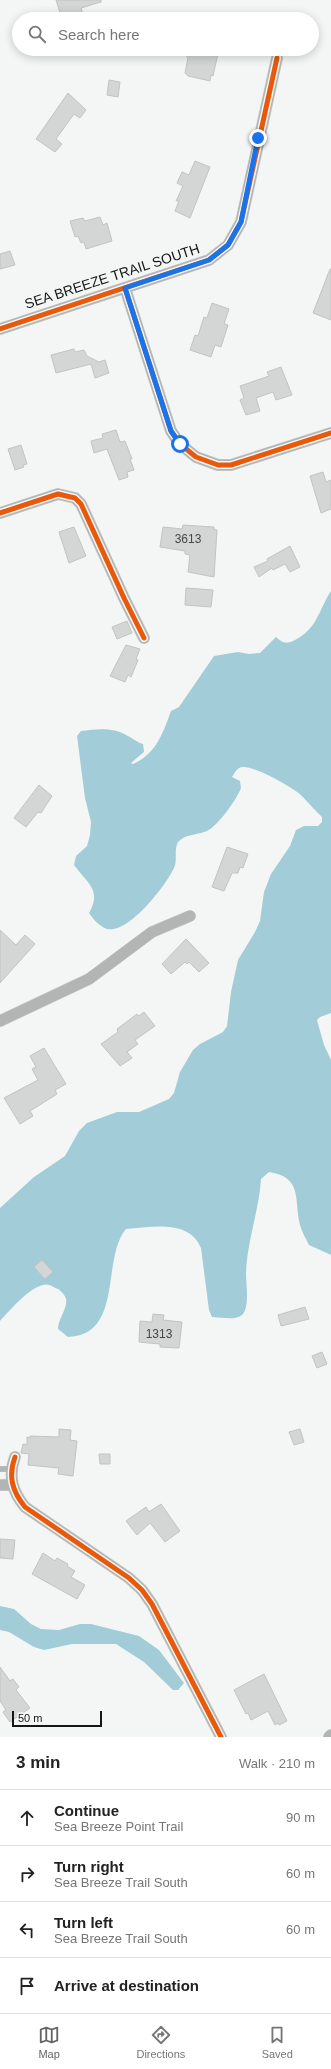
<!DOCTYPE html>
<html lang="en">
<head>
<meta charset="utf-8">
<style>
	body { margin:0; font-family:Arial,sans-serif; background:#f6f6f6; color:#222 }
	.scale { position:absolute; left:12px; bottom:10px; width:90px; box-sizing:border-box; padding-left:4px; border:2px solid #151717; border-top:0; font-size:11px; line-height:14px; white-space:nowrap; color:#151717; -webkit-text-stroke:3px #f2f7f5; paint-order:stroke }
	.stop { position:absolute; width:12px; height:12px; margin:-9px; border:3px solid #1a73e8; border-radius:50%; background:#fff }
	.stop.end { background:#1a73e8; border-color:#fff; box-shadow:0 1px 4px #0008 }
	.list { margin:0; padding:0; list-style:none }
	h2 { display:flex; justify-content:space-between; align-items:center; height:52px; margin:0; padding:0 16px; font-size:17px }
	h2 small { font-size:13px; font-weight:400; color:#767676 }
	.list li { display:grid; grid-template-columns:26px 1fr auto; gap:12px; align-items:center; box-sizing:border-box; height:56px; padding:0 16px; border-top:1px solid #e0e0e0 }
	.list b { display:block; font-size:15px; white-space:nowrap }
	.list p { margin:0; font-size:13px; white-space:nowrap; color:#767676 }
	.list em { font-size:13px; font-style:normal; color:#767676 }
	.icon { flex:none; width:22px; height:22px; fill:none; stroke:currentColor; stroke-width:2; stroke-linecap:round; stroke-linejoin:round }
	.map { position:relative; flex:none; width:331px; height:1737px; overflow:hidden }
	.search { position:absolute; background:#fff; box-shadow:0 2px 10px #0003; left:12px; right:12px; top:12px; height:44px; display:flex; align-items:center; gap:10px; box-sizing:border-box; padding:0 14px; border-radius:22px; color:#767676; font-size:15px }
	.sheet { height:276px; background:#fff }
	nav { display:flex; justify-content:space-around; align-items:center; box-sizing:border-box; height:56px; border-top:1px solid #e0e0e0; background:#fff; font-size:11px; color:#767676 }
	nav a { display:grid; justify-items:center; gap:2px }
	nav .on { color:#636565 }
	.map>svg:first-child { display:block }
	.water { fill:#a2ccd8 }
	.building { fill:#d3d6d5; stroke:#c2c4c3 }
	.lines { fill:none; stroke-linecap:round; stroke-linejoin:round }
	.lane-casing { stroke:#d0d1d1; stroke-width:6 }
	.street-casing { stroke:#d0d1d1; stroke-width:12 }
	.lane { stroke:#b3b4b4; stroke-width:5.5 }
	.street { stroke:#b3b4b4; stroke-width:11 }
	.cycleway-casing { stroke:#f2f7f5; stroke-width:8 }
	.cycleway { stroke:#e8590c; stroke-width:5 }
	.route { stroke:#1a73e8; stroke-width:5 }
	.labels { text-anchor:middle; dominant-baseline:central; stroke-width:3.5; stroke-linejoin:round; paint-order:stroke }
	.number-label { font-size:12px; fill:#444746 }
	.street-label { font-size:14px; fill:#151717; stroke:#f2f7f5 }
</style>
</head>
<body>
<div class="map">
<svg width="331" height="1737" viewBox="0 0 331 1737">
	<rect width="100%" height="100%" fill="#f3f6f5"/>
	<!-- water -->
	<path class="water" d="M 331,591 L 331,1013 L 320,1017 L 317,1020 L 324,1045 L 331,1060 L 331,1255 L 309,1245 C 306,1239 302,1232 300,1225 C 294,1200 303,1177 269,1172 L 261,1179 C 259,1211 247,1241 246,1273 C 246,1284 250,1307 242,1315 C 235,1321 220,1317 212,1317 L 209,1310 L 201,1248 C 189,1219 152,1227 126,1229 C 101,1258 124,1335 68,1337 L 58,1329 C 58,1319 68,1308 66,1299 C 65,1295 61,1291 58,1289 C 53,1287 49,1283 43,1285 C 29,1288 10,1310 0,1321 L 0,1208 L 34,1177 L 65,1156 L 79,1131 L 87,1123 L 117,1112 L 139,1112 L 169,1099 L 174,1093 L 180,1072 L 193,1050 L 200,1044 L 223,1032 L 227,1026 L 231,992 L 238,960 L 255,932 L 260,921 L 264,892 L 271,874 L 290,846 L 296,830 L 304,826 L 318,826 L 322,822 L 322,817 C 315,810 309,804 303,797 C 295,788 255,766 243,767 C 237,767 235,773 232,777 L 240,781 L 241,788 C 237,799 218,826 207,831 C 198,835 186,834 179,841 C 173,848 178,860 174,868 C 166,885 129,934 107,929 C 99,926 93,919 89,913 C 102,890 88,884 74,865 L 76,856 L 87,846 L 90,835 L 91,822 L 85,798 L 77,736 L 81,731 C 96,729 113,727 126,735 C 133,738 136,742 143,744 L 144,752 L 131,763 L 133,764 C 156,754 163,733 171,711 L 179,707 L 214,656 L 238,652 L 249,654 L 260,653 L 276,637 C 283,644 287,644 295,640 C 318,628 318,611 331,591 Z
		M 0,1606 L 14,1609 L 31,1624 L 41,1629 L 59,1630 L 80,1624 L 91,1624 L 139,1636 L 159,1650 L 184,1683 L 178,1690 L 173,1690 L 144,1662 L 116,1644 L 72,1644 L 44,1650 L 34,1647 L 9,1632 L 0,1630 Z"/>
	<!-- building -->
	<path class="building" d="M 56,0 L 101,0 L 101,2 L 81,8 L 84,17 L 62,19 Z
		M 196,49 L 219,49 L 213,76 L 211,75 L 210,81 L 188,76 L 185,73 L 188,58 L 184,52 Z
		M 109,80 L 120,82 L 118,97 L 107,95 Z
		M 68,93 L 86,110 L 80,118 L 74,114 L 56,139 L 62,144 L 55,152 L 36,139 Z
		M 195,161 L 210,167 L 190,218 L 175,211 L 179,201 L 176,201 L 183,186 L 177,183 L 182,172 L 189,175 Z
		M 100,217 L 103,225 L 107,223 L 112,241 L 86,249 L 84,242 L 81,243 L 78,236 L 75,237 L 70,221 L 83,218 L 85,221 Z
		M 10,251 L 15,265 L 0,269 L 0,254 Z
		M 330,269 L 331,269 L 331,320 L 313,313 Z
		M 212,303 L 229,309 L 224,324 L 228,325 L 221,347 L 215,345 L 211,357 L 190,350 L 195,335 L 198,336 L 204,317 L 207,318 Z
		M 74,349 L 75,352 L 84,350 L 87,356 L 99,362 L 105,360 L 109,373 L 95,378 L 91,364 L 56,373 L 51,355 Z
		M 281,367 L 292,395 L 276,400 L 273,392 L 256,398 L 260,411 L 246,415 L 240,400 L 244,398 L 240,386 L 269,376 L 267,372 Z
		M 116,430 L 120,442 L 125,441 L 132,459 L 130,459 L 134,470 L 127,472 L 128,477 L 119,480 L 107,449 L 94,453 L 91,441 L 103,438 L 102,434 Z
		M 21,445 L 27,464 L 23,465 L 24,467 L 15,470 L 8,449 Z
		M 323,472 L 326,482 L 331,480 L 331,509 L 321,513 L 310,476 Z
		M 183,525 L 214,527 L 214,529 L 217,530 L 214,577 L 188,572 L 190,555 L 185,554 L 185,551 L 160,547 L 163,527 L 182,529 Z
		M 74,527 L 86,556 L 69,563 L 59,532 Z
		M 290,546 L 300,567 L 290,572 L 285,564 L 273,570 L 272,568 L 259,577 L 254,567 L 268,561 L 267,559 Z
		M 186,588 L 213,590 L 211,607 L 185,605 Z
		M 127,621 L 132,633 L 117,639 L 112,627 Z
		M 126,645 L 140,649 L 136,659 L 138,660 L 131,677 L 128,675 L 125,682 L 110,676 Z
		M 39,785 L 52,796 L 41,813 L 38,812 L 26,827 L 14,818 Z
		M 227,847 L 248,854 L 243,868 L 240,867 L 238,873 L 232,873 L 224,891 L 212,887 Z
		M 0,930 L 16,945 L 25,935 L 35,944 L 0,983 Z
		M 186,939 L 209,963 L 199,972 L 189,962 L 187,964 L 185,962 L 171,974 L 162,964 Z
		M 144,1012 L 155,1026 L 135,1040 L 138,1044 L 127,1052 L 132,1058 L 120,1066 L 101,1044 L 118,1032 L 117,1029 L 137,1014 L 139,1016 Z
		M 44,1048 L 66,1084 L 55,1090 L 57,1094 L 30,1111 L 33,1116 L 20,1124 L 4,1098 L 38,1080 L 32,1069 L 36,1067 L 30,1056 Z
		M 42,1260 L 53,1272 L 45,1279 L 34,1267 Z
		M 305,1307 L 309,1319 L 281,1326 L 278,1315 Z
		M 153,1314 L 164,1315 L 163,1320 L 182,1322 L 179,1348 L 160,1347 L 160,1344 L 139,1342 L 140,1321 L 152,1322 Z
		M 322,1352 L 327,1364 L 317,1368 L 312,1356 Z
		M 59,1429 L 71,1430 L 70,1440 L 77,1441 L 73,1476 L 58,1474 L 59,1468 L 28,1465 L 29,1454 L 21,1453 L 23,1444 L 27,1445 L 27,1437 L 30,1438 L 30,1436 L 59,1437 Z
		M 300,1429 L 304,1442 L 294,1445 L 289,1432 Z
		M 99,1454 L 110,1454 L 110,1464 L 100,1464 Z
		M 161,1504 L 180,1531 L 165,1542 L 150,1523 L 137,1535 L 126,1521 L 146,1507 L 149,1512 Z
		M 0,1539 L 15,1540 L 13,1559 L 0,1558 Z
		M 43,1553 L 55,1561 L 57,1558 L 68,1564 L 67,1566 L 75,1571 L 71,1577 L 85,1585 L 77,1599 L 32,1574 Z
		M 0,1667 L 10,1681 L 13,1679 L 19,1687 L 16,1690 L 30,1708 L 10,1722 L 3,1712 L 6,1710 L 0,1701 Z
		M 264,1674 L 287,1721 L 279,1725 L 278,1723 L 275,1725 L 268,1711 L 251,1720 L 248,1713 L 246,1714 L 234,1690 Z"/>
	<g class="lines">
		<defs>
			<path id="lane" d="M 0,1469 L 11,1469"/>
			<path id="street" d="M 125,288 L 171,431 L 180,444 L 196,457 L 218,465 L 231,465 L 331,433
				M 0,329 L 209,260 L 228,245 L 241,222 L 277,58
				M 0,513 L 58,494 L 75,498 L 81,504 L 124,598 L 144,638
				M 0,1021 L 89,979 L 152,932 L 190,916
				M 15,1457 C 8,1476 12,1491 25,1507 L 129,1578 L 142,1590 L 152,1604 L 221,1737
				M 0,1485 L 12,1485
				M 329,1737 L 331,1735"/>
		</defs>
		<!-- lane casing -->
		<use href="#lane" class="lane-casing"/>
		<!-- street casing -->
		<use href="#street" class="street-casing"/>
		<!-- lane -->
		<use href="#lane" class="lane"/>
		<!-- street -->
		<use href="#street" class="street"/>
		<defs>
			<path id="cycleway" d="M 125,288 L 171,431 L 180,444 L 196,457 L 218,465 L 231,465 L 331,433
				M 0,329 L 209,260 L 228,245 L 241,222 L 277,58
				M 0,513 L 58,494 L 75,498 L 81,504 L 124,598 L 144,638
				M 15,1457 C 8,1476 12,1491 25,1507 L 129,1578 L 142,1590 L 152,1604 L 221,1737"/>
		</defs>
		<!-- cycleway casing -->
		<use href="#cycleway" class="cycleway-casing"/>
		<!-- cycleway -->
		<use href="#cycleway" class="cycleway"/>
	</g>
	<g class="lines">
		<!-- route -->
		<path class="route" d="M 180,444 L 171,431 L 125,288 L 209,260 L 228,245 L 241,222 L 258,138"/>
	</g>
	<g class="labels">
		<!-- number labels -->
		<g class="number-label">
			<text x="188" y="539">3613</text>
			<text x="159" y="1334">1313</text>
		</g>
		<!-- street labels -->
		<g class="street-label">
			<text transform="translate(112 276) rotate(-18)">SEA BREEZE TRAIL SOUTH</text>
		</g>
	</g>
</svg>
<div class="scale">50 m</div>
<div class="stop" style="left:180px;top:444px"></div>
<div class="stop end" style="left:258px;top:138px"></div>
<div class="search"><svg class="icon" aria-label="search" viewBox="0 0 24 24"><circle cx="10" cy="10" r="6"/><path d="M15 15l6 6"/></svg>Search here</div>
</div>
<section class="sheet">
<h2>3 min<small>Walk · 210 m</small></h2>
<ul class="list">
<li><svg class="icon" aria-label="ahead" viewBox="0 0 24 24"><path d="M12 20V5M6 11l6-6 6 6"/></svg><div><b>Continue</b><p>Sea Breeze Point Trail</p></div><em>90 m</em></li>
<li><svg class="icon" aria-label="right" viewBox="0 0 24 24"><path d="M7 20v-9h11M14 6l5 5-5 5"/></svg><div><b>Turn right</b><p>Sea Breeze Trail South</p></div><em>60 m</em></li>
<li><svg class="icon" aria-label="left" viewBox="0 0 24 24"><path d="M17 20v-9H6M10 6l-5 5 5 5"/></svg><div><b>Turn left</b><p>Sea Breeze Trail South</p></div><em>60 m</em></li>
<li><svg class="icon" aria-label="arrive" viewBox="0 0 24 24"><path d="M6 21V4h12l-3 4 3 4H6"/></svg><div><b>Arrive at destination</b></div></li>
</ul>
</section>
<nav>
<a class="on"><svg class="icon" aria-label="map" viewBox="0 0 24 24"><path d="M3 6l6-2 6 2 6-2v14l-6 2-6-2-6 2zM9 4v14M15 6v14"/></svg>Map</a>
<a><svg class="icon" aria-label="directions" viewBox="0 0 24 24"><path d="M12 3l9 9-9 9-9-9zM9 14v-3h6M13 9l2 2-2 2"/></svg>Directions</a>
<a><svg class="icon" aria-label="saved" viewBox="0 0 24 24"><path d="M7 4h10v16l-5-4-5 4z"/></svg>Saved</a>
</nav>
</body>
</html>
